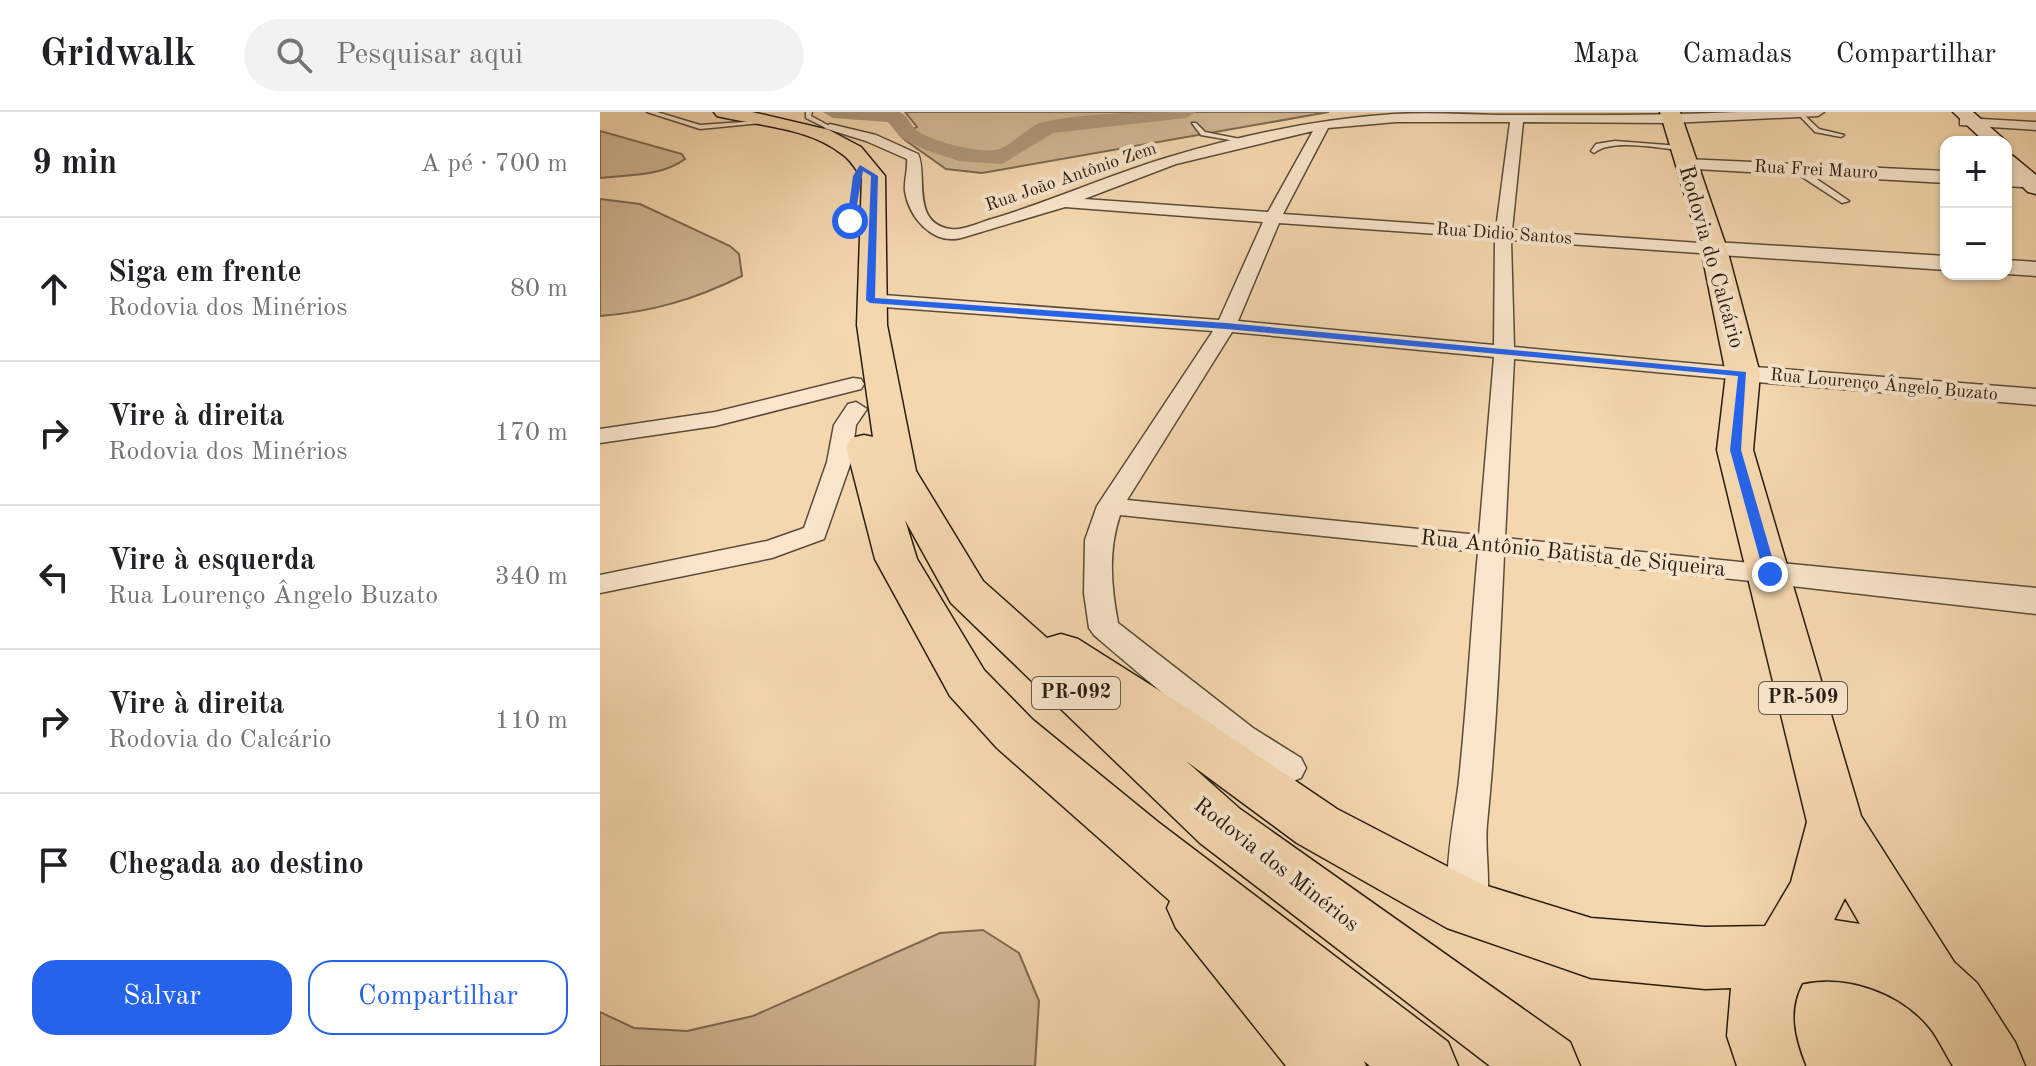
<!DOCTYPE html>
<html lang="pt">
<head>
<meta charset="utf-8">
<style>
	body { margin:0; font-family:"Old Standard TT",serif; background:#f2f2f2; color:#202124 }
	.controls { position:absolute; right:24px; top:24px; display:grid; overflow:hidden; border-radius:16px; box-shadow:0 2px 6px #0004 }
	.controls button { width:72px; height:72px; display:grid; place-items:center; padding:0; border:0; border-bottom:2px solid #e0e0e0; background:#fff; color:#202124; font:40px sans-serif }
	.stop { position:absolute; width:24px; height:24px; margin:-18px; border:6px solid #2563eb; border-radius:50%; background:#fff }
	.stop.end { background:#2563eb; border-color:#fff; box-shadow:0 2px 8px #0008 }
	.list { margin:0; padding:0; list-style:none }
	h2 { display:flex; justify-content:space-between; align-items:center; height:104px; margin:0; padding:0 32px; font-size:34px }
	h2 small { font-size:26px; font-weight:400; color:#757577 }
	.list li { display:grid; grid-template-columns:52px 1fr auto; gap:24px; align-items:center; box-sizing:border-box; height:144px; padding:0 32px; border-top:2px solid #e0e0e0 }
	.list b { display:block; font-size:30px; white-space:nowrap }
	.list p { margin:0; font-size:26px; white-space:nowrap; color:#757577 }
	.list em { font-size:26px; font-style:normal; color:#757577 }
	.actions { display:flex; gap:16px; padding:24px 32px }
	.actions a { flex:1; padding:18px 0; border:2px solid #2563eb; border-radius:24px; text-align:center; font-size:28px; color:#2563eb }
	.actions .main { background:#2563eb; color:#fff }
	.icon { flex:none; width:44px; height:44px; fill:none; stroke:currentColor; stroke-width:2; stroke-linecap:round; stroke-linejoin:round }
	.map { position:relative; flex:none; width:1436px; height:954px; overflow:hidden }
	header { display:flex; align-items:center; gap:48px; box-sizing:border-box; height:112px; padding:0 40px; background:#fff; border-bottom:2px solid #e0e0e0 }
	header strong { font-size:38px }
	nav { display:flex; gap:44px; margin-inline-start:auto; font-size:28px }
	.search { width:560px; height:72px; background:#f2f2f2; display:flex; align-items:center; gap:20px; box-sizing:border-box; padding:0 28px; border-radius:44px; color:#757577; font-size:30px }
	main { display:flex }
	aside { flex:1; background:#fff }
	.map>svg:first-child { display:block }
	.green { fill:#d2b794; stroke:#7c6a53; stroke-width:2 }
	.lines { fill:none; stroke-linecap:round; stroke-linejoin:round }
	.river { fill:#af987a; fill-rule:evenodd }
	.service-casing { stroke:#5a4c39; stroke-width:3 }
	.minor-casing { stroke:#5a4c39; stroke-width:3 }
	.tertiary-casing { stroke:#5a4c39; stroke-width:3 }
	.secondary-casing { stroke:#261d12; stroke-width:3 }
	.primary-casing { stroke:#261d12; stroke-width:3 }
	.service { fill:#f8e5cb; fill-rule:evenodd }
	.minor { fill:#f8e5cb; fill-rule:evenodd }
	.tertiary { fill:#f8e5cb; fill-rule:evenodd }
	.secondary { fill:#f8e5cb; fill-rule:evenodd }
	.primary { fill:#f5d7af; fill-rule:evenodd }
	.route { fill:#2563eb }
	.labels { text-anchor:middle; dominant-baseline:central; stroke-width:8; stroke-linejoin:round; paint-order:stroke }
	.far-street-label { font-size:18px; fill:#261d12; stroke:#f8e5cb }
	.shield { fill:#f8e5cb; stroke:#65594a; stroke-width:2 }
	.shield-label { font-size:20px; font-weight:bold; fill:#261d12 }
	.street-label { font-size:22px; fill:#261d12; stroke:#f8e5cb }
</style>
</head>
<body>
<header>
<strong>Gridwalk</strong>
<div class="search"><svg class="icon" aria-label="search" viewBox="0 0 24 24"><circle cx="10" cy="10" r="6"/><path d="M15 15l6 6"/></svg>Pesquisar aqui</div>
<nav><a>Mapa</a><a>Camadas</a><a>Compartilhar</a></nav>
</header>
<main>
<aside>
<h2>9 min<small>A pé · 700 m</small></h2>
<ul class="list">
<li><svg class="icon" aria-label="ahead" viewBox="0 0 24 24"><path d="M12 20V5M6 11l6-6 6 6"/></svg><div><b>Siga em frente</b><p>Rodovia dos Minérios</p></div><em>80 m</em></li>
<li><svg class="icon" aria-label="right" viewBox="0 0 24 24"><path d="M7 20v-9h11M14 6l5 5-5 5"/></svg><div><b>Vire à direita</b><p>Rodovia dos Minérios</p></div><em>170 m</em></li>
<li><svg class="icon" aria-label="left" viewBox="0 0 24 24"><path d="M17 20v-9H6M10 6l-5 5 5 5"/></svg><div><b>Vire à esquerda</b><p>Rua Lourenço Ângelo Buzato</p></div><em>340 m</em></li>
<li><svg class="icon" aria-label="right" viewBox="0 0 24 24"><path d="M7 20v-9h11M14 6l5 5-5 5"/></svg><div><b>Vire à direita</b><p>Rodovia do Calcário</p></div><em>110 m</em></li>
<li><svg class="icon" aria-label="arrive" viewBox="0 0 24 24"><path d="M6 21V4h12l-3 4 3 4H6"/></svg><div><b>Chegada ao destino</b></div></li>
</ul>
<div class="actions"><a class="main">Salvar</a><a>Compartilhar</a></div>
</aside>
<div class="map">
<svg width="1436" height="954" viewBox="0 0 1436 954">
	<rect width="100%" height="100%" fill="#f5d7af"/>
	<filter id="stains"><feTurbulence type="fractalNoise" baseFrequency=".0025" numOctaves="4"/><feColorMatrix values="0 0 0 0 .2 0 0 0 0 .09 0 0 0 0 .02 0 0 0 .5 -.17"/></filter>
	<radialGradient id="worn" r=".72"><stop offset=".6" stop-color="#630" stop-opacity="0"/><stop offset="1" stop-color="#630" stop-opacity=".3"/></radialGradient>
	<!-- green -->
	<path class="green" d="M 305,0 L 729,0 L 382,61 L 346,57 L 305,28 L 300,23 L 317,15 Z
		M 0,19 L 82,42 L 85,47 C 63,64 27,63 0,66 Z
		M 0,87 L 40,92 L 130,134 L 139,142 L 142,164 C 96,187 52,200 0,204 Z
		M 383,818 L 419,841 L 439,889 L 435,954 L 0,954 L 0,900 L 34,916 L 87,919 L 153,904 L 340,821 Z"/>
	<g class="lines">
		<!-- river -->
		<path class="river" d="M 223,0 L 300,0 C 309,5 310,12 316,18 C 329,29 384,43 399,37 C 416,31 429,12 447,9 C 496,0 546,0 596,0 L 586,6 L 453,21 L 402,52 L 359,49 L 326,38 L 301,26 L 288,10 L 233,6 Z"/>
		<defs>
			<path id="service" d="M 47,0 L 57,0 L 100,13 L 170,8 L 173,10 L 100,17 Z
				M 206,0 L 212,0 L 211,4 L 233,16 L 228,17 L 206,6 Z
				M 1196,0 L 1201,0 L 1219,17 L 1244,23 L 1241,25 L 1215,20 Z
				M 592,11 L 596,11 L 605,20 L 650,29 L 647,31 L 601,23 Z
				M 1015,29 L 1080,34 L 1083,36 L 1080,38 C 1057,36 1011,26 994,41 L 991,39 L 996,32 Z
				M 1193,55 L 1199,55 L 1249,89 L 1242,91 L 1193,59 Z"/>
			<path id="minor" d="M 1139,0 L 1224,0 L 1218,4 L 1071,11 L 923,10 L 912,118 L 1114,132 L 1122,137 L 1114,142 L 911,128 L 914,235 L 1143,256 L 1154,262 L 1143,268 L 914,247 L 905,426 L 1170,453 L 1180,455 L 1184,462 L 1180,469 L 1170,471 L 904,443 C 900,533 896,623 887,712 C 884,743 894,780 882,809 L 868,814 L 854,809 C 839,774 855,706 859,668 C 867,593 871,516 878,440 L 520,403 C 508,439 511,474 518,511 L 653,616 L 701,646 L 706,656 L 701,666 C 697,667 693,670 689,670 C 664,670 521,546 494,523 L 489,516 L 484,481 L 485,428 L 497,394 L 613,219 L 270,194 L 261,188 L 270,182 L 619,208 L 663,110 L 465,95 L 361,126 C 332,133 309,105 305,79 C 304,68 308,58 307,47 L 266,29 L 224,16 L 230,12 L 276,23 L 318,42 C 328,61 310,112 351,117 C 363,119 380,110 392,107 C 452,89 509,63 569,45 C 642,23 718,7 794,2 C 828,0 863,2 897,3 C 977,3 1058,4 1139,0 ZM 796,10 L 910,10 L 896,117 L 683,102 L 728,16 ZM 713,19 L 668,100 L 484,87 L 576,52 ZM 679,111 L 895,126 L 894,233 L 638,209 ZM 632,220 L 894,245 L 879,423 L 527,388 Z
				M 1365,6 L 1436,10 L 1436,18 L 1360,13 L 1360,7 Z
				M 253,266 L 261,267 L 264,272 L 261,277 L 115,314 L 0,331 L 0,317 L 115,300 Z
				M 256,290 L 267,297 L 256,313 L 251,350 L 224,427 L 172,446 L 0,481 L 0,463 L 167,429 L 204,416 L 227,350 L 234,313 L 248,292 Z"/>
			<path id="tertiary" d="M 1085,47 L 1346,59 L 1346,71 L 1079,56 L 1076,52 Z
				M 1406,62 L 1436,64 L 1436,76 L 1406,74 Z
				M 1114,130 L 1346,144 L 1346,158 L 1106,142 L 1103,137 Z
				M 1406,148 L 1436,150 L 1436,164 L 1406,162 Z
				M 1143,254 L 1436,277 L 1436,293 L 1133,268 L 1129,262 L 1133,256 Z
				M 1170,450 L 1436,476 L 1436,502 L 1157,470 L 1152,462 L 1157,454 Z"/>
			<path id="secondary" d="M 1353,0 L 1373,0 L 1407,30 L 1385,30 Z
				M 1406,42 L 1413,44 L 1436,63 L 1436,82 L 1428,80 L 1406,59 Z"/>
			<path id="primary" d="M 114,0 L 152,0 L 229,18 L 261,35 L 285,64 L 287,213 L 316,359 L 383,469 L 447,526 L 461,522 L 478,527 L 598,603 L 737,697 L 881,772 L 991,806 L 1105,815 L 1165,814 L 1191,770 L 1207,710 L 1117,338 L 1126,262 L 1101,137 L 1060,0 L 1080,0 L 1127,137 L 1160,262 L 1153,338 L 1261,704 L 1354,850 L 1377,871 L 1415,930 L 1425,954 L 1353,954 C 1345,942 1339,927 1330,916 C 1301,880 1247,861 1202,871 C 1187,899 1194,926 1205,954 L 1137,954 L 1127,924 L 1131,876 L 1105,877 L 991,866 L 847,816 L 697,731 L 586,649 L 640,697 L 970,930 L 980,954 L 890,954 L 600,731 L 351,491 L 305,408 L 317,447 L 384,558 L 433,608 L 558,710 L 848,930 L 858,954 L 770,954 L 764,949 L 766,954 L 686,954 L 576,816 L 567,796 L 570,789 L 397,636 L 350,584 L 275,447 L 246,334 L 251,326 L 264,323 L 273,325 L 257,213 L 262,66 C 256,58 251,48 242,42 C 208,15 158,14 117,4 ZM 1245,786 L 1260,812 L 1234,808 Z"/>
		</defs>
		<!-- service casing -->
		<use href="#service" class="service-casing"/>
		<!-- minor casing -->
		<use href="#minor" class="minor-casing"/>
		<!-- tertiary casing -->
		<use href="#tertiary" class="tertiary-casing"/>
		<!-- secondary casing -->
		<use href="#secondary" class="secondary-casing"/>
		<!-- primary casing -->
		<use href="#primary" class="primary-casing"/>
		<!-- service -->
		<use href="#service" class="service"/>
		<!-- minor -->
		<use href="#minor" class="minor"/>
		<!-- tertiary -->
		<use href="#tertiary" class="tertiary"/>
		<!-- secondary -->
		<use href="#secondary" class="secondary"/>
		<!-- primary -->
		<use href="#primary" class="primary"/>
	</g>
	<!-- route -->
	<path class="route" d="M 260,53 L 278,64 L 275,186 L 626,211 L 1146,260 L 1141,338 L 1177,462 L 1170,466 L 1164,462 L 1130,338 L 1138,264 L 626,217 L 270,191 L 266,188 L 271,64 L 263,59 L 254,109 L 247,109 L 253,64 Z"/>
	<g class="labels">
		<!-- far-street labels -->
		<g class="far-street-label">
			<text transform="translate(1216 58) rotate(3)">Rua Frei Mauro</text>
			<text transform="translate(471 65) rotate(-19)">Rua João Antônio Zem</text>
			<text transform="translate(904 122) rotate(4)">Rua Didio Santos</text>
			<text transform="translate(1284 273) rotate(5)">Rua Lourenço Ângelo Buzato</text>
		</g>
		<!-- shield labels -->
		<g class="shield">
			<rect x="432" y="565" width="88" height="32" rx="6"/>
			<rect x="1159" y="570" width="88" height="32" rx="6"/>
		</g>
		<g class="shield-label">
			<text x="476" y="581">PR-092</text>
			<text x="1203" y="586">PR-509</text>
		</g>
		<!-- street labels -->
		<g class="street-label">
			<text transform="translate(1111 145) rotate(74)">Rodovia do Calcário</text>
			<text transform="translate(973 442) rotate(6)">Rua Antônio Batista de Siqueira</text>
			<text transform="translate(676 753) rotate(38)">Rodovia dos Minérios</text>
		</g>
	</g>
	<rect width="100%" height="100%" filter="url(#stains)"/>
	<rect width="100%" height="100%" fill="url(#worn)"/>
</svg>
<div class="controls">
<button>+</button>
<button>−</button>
</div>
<div class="stop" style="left:250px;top:109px"></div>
<div class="stop end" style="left:1170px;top:462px"></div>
</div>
</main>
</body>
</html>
